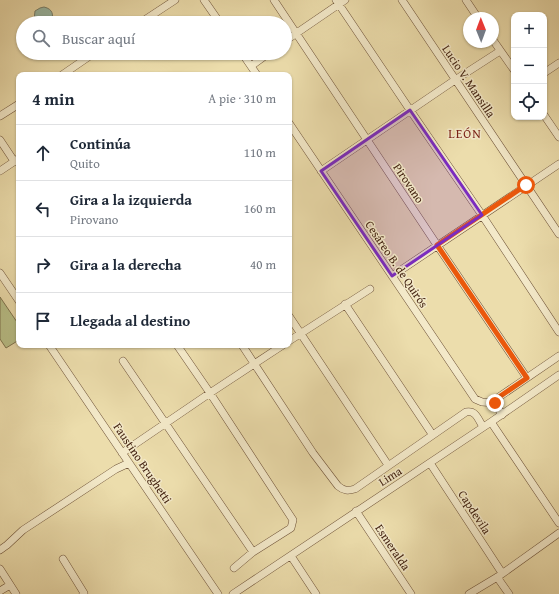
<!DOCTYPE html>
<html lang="es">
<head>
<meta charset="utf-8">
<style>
	body { margin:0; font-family:"Gentium Book Plus",serif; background:#f2f2f3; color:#1f2937 }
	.controls { position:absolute; right:12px; top:12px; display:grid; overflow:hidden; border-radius:8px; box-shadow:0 1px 3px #0004 }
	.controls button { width:36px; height:36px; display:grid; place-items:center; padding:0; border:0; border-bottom:1px solid #e0e1e3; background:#fff; color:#1f2937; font:20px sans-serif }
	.compass { position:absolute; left:463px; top:12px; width:36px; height:36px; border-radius:50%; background:#fff; box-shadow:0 1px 3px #0004; rotate:359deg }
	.stop { position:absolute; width:12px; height:12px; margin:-9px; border:3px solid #ea580c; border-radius:50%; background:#fff }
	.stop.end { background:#ea580c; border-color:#fff; box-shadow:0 1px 4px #0008 }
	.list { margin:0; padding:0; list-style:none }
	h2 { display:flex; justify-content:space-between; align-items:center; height:52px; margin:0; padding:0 16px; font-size:17px }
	h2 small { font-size:13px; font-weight:400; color:#747a83 }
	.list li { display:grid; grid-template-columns:26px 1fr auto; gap:12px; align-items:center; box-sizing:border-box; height:56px; padding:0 16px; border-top:1px solid #e0e1e3 }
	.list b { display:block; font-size:15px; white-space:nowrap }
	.list p { margin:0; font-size:13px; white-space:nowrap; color:#747a83 }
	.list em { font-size:13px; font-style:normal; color:#747a83 }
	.icon { flex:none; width:22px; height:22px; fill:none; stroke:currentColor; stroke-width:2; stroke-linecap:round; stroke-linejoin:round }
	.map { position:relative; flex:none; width:559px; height:594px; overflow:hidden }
	.search { position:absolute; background:#fff; box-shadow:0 1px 3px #0004; left:16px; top:16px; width:276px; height:44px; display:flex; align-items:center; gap:10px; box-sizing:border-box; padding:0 14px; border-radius:22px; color:#747a83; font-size:15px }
	.panel { position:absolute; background:#fff; box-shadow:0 1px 3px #0004; left:16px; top:72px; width:276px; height:276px; border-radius:8px }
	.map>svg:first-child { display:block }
	.green { fill:#b9c088; stroke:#7e724d }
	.water { fill:#99bcaa; stroke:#777f6d }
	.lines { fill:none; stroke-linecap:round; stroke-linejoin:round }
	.minor-casing { stroke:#6e5238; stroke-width:8 }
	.minor { stroke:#f3e9c9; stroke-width:7 }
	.route { stroke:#ea580c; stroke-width:5 }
	.marked { fill:#7b2cbf; fill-opacity:0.2; stroke:#7b2cbf; stroke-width:3; stroke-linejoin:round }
	.labels { text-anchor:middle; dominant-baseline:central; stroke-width:3; stroke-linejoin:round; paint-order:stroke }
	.street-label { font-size:12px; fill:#442412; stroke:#f3e9c9 }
	.neighbourhood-label { font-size:13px; letter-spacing:1px; fill:#7a1f14; stroke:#f3e9c9 }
</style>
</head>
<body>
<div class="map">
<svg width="559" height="594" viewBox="0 0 559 594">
	<rect width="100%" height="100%" fill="#ecddac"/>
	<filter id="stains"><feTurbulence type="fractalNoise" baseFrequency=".005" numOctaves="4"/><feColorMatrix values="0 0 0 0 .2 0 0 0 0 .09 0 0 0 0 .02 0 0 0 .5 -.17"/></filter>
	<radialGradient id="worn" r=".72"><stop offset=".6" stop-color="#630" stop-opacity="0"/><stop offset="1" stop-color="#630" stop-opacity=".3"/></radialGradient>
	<!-- green -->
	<path class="green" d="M 0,297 L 19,325 L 19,340 L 6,348 L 0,339 Z"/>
	<!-- water -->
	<path class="water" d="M 44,7 C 53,9 54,15 51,23 L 33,23 L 32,22 L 34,20 L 35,11 L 40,8 Z"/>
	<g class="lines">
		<defs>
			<path id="minor" d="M 204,0 L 220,23
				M 274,0 L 437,245 L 527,378
				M 336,0 L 410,110 L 482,215 L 559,332
				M 402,0 L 559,234
				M 466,0 L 478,18
				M 140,23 L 175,0
				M 493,40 L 514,70
				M 285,41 L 345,0
				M 242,53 L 257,75
				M 251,66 L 269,53
				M 544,73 L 559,63
				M 62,75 L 94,53
				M 544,115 L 559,137
				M 0,116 L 19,104
				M 289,123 L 475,399 L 482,402 L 495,403
				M 0,140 L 12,158 L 19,163
				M 0,171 L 15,161
				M 321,171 L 455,80 L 500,51
				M 0,273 L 19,301
				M 392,276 L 559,164
				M 345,304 L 432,434
				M 289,316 L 388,465
				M 289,341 L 370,289
				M 49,345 L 218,594
				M 177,345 L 210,393 L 293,520 L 291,528 L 253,552 L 234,568
				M 242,345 L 313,453 L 338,486 C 344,491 348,491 355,489 L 466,412 C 476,410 478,419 483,427
				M 123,361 L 253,552
				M 502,415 L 495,403 L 496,399 L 559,356
				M 491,422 L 559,523
				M 122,453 L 210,393 L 283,345
				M 430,463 L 502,573
				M 356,511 L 411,594
				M 0,550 L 7,545 L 23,530 L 116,469 L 129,463
				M 291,556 L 316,594
				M 63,559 L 84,593 L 83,594
				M 0,569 L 16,594
				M 497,577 L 509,594
				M 0,591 L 10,585
				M 233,594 L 491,422 L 559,375
				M 469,594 L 499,576 L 559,533"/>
		</defs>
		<!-- minor casing -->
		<use href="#minor" class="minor-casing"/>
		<!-- minor -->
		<use href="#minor" class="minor"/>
	</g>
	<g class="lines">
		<!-- route -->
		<path class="route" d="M 495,403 L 496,399 L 527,378 L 437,245 L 526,185"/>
	</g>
	<!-- marked area -->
	<path class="marked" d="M 410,110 L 482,215 L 392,276 L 321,171 Z"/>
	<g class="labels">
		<!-- street labels -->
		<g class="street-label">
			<text transform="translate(469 81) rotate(56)">Lucio V. Mansilla</text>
			<text transform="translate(409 183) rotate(56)">Pirovano</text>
			<text transform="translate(397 264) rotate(56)">Cesáreo B. de Quirós</text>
			<text transform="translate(143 463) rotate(56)">Faustino Brughetti</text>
			<text transform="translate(390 476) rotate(-33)">Lima</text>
			<text transform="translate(475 512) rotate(57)">Capdevila</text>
			<text transform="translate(393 547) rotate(56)">Esmeralda</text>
		</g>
		<!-- neighbourhood labels -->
		<g class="neighbourhood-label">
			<text x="465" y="133">LEÓN</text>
		</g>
	</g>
	<rect width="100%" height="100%" filter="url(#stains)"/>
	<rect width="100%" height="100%" fill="url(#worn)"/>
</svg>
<div class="controls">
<button>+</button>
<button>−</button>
<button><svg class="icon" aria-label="locate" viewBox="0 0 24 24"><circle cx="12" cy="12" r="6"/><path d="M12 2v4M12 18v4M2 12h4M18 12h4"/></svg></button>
</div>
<svg class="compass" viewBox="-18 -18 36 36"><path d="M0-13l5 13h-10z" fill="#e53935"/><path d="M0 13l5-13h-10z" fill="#747a83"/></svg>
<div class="stop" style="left:526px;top:185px"></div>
<div class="stop end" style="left:495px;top:403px"></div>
<div class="search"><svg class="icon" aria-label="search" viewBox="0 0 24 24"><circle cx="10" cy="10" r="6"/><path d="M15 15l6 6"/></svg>Buscar aquí</div>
<section class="panel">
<h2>4 min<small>A pie · 310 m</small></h2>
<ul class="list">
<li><svg class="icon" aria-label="ahead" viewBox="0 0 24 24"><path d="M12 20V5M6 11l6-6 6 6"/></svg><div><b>Continúa</b><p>Quito</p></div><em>110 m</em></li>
<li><svg class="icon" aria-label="left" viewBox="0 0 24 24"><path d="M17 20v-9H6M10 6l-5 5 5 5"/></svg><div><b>Gira a la izquierda</b><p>Pirovano</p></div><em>160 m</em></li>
<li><svg class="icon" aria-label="right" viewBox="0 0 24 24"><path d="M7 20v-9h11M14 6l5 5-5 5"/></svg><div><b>Gira a la derecha</b></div><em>40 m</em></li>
<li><svg class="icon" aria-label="arrive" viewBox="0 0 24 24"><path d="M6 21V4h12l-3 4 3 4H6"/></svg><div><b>Llegada al destino</b></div></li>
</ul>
</section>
</div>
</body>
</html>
